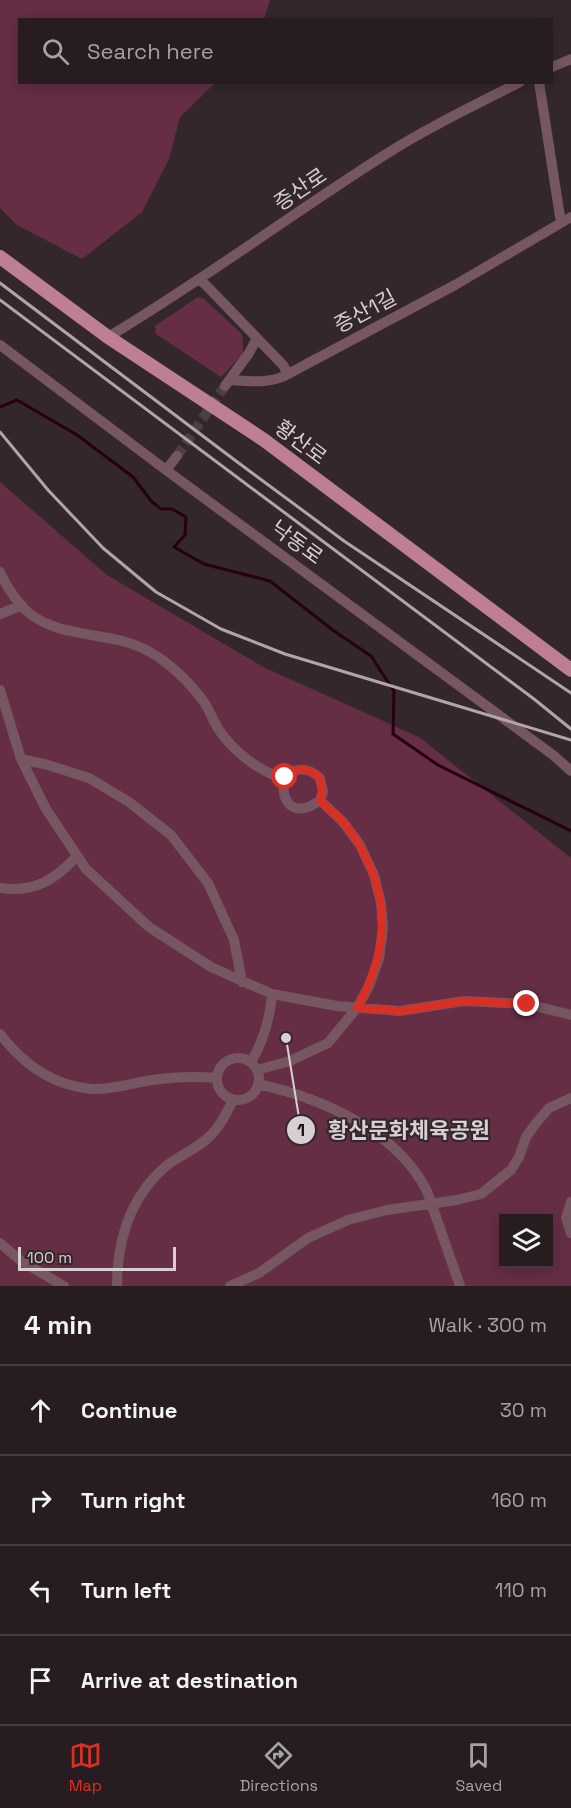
<!DOCTYPE html>
<html lang="en">
<head>
<meta charset="utf-8">
<style>
	body { margin:0; font-family:"Space Grotesk","Noto Sans KR",sans-serif; background:#2f2629; color:#f1f3f6 }
	.controls { position:absolute; right:18px; bottom:18px; display:grid; overflow:hidden; border-radius:0px; box-shadow:0 3px 15px #0003 }
	.controls button { width:54px; height:54px; display:grid; place-items:center; padding:0; border:0; border-bottom:2px solid #433b3e; background:#271d20; color:#f1f3f6; font:30px sans-serif }
	.scale { position:absolute; left:18px; bottom:15px; width:158px; box-sizing:border-box; padding-left:6px; border:3px solid #d8cfd2; border-top:0; font-size:16px; line-height:21px; white-space:nowrap; color:#d8cfd2; -webkit-text-stroke:4px #34272b; paint-order:stroke }
	.stop { position:absolute; width:18px; height:18px; margin:-14px; border:4px solid #d93025; border-radius:50%; background:#fff }
	.stop.end { background:#d93025; border-color:#fff; box-shadow:0 2px 6px #0008 }
	.list { margin:0; padding:0; list-style:none }
	h2 { display:flex; justify-content:space-between; align-items:center; height:78px; margin:0; padding:0 24px; font-size:26px }
	h2 small { font-size:20px; font-weight:400; color:#a4a2a5 }
	.list li { display:grid; grid-template-columns:39px 1fr auto; gap:18px; align-items:center; box-sizing:border-box; height:90px; padding:0 24px; border-top:2px solid #433b3e }
	.list b { display:block; font-size:22px; white-space:nowrap }
	.list em { font-size:20px; font-style:normal; color:#a4a2a5 }
	.icon { flex:none; width:33px; height:33px; fill:none; stroke:currentColor; stroke-width:2; stroke-linecap:round; stroke-linejoin:round }
	.map { position:relative; flex:none; width:571px; height:1286px; overflow:hidden }
	.search { position:absolute; background:#271d20; box-shadow:0 3px 15px #0003; left:18px; right:18px; top:18px; height:66px; display:flex; align-items:center; gap:15px; box-sizing:border-box; padding:0 21px; border-radius:0px; color:#a4a2a5; font-size:22px }
	.sheet { height:438px; background:#271d20 }
	nav { display:flex; justify-content:space-around; align-items:center; box-sizing:border-box; height:84px; border-top:2px solid #433b3e; background:#271d20; font-size:16px; color:#a4a2a5 }
	nav a { display:grid; justify-items:center; gap:3px }
	nav .on { color:#d93025 }
	.map>svg:first-child { display:block }
	.green { fill:#652e45; fill-rule:evenodd }
	.lines { fill:none; stroke-linecap:round; stroke-linejoin:round }
	.stream { stroke:#260010; stroke-width:3 }
	.minor-tunnel { stroke:#4d4044; stroke-width:10; stroke-dasharray:10 5; stroke-linecap:butt }
	.minor { stroke:#755661; stroke-width:10 }
	.major { stroke:#be7e96; stroke-width:14 }
	.rail { stroke:#b0a6a9; stroke-width:3 }
	.route { stroke:#d93025; stroke-width:8 }
	.labels { text-anchor:middle; dominant-baseline:central; stroke-width:4.5; stroke-linejoin:round; paint-order:stroke }
	.street-label { font-size:21px; fill:#d8cfd2; stroke:#34272b }
	.leader { fill:none; stroke:#d8cfd2; stroke-width:2 }
	.callout-dot { fill:#d8cfd2; stroke:#34272b; stroke-width:2 }
	.mark-label { font-size:18px; text-anchor:middle; font-weight:bold; fill:#111 }
	.callout-label { font-size:22px; text-anchor:middle; font-weight:bold; fill:#d8cfd2; stroke:#34272b; stroke-width:4.5; stroke-linejoin:round; paint-order:stroke }
</style>
</head>
<body>
<div class="map">
<svg width="571" height="1286" viewBox="0 0 571 1286">
	<rect width="100%" height="100%" fill="#34272b"/>
	<!-- green -->
	<path class="green" d="M 0,0 L 270,0 L 264,19 L 20,20 L 20,82 L 215,83 L 180,117 L 169,159 L 142,212 L 82,259 L 17,225 L 0,208 Z
		M 198,297 L 203,298 L 241,333 L 243,339 L 243,354 L 221,377 L 156,334 L 155,326 Z
		M 0,482 L 107,575 L 263,667 L 419,737 L 571,858 L 571,1286 L 0,1286 ZM 504,1218 L 548,1218 L 548,1264 L 504,1264 Z"/>
	<g class="lines">
		<!-- stream -->
		<path class="stream" d="M 0,407 L 17,400 L 77,435 L 133,477 L 152,502 L 161,509 L 172,509 L 186,517 L 185,535 L 174,547 L 204,564 L 270,581 L 334,631 L 371,656 L 394,691 L 393,734 L 438,765 L 571,831"/>
		<!-- minor-tunnel -->
		<path class="minor-tunnel" d="M 177,456 L 225,386"/>
		<!-- minor -->
		<path class="minor" d="M 552,67 L 571,59
			M 539,82 L 561,223
			M 200,279 L 283,365 L 288,374 L 455,285 L 571,217
			M 108,337 C 202,281 290,215 383,156 C 427,128 473,106 520,82
			M 0,345 L 166,470 L 553,755 L 571,771
			M 230,380 C 249,381 272,384 288,374
			M 225,386 L 249,353 L 257,338
			M 166,470 L 177,456
			M 0,572 C 6,586 18,604 29,613 C 40,622 58,629 71,631 C 100,638 123,637 150,652 C 170,663 191,684 204,702 C 210,711 213,721 219,730 C 234,752 259,771 284,779
			M 0,614 L 22,605
			M 0,690 L 21,759 L 46,809 L 86,869 L 149,927 L 211,967 L 272,994 L 337,1006 L 400,1011 L 464,1001 L 527,1004 L 571,1015
			M 21,759 L 48,765 L 89,778 L 129,802 L 171,835 L 208,883 L 234,940 L 242,982
			M 0,888 C 34,893 55,880 77,856
			M 0,1034 C 23,1064 53,1086 92,1089 C 112,1090 132,1083 152,1080 C 173,1077 195,1076 216,1078
			M217 1079a21 21 0 1 1 42 0a21 21 0 1 1-42 0Z
			M 251,1062 C 264,1040 270,1019 272,994
			M 257,1070 L 290,1061 L 328,1043 L 357,1008 L 369,986 L 379,959 L 383,928 L 381,903 L 374,875 L 360,845 L 343,822 L 320,800 L 323,792 L 320,778 C 308,767 297,767 285,777 C 278,804 297,819 320,800
			M 258,1084 C 321,1098 396,1130 427,1191 L 460,1286
			M 571,1202 L 566,1218 L 571,1233
			M 0,1243 L 21,1261 L 64,1286
			M 117,1286 C 117,1241 130,1197 166,1166 C 180,1155 199,1148 211,1135 C 221,1125 227,1112 233,1100
			M 230,1286 L 259,1273 L 308,1238 L 348,1220 L 387,1210 L 457,1200 L 481,1194 L 511,1170 L 519,1157 L 526,1137 L 537,1122 L 549,1108 L 571,1098"/>
		<!-- major -->
		<path class="major" d="M 0,257 L 108,337 L 264,440 L 571,670"/>
		<!-- rail -->
		<path class="rail" d="M 0,283 L 236,461 L 344,541 L 571,693
			M 0,300 L 534,699 L 571,729
			M 0,432 L 48,490 L 103,548 L 156,592 L 221,629 L 285,654 L 571,740"/>
	</g>
	<g class="lines">
		<!-- route -->
		<path class="route" d="M 285,777 C 297,767 308,767 320,778 L 322,792 L 320,800 C 327,809 336,814 343,822 C 354,834 361,848 368,862 C 392,913 383,960 357,1008 L 400,1011 L 464,1001 L 527,1004"/>
	</g>
	<g class="labels">
		<!-- street labels -->
		<g class="street-label">
			<text transform="translate(300 189) rotate(-34)">증산로</text>
			<text transform="translate(365 311) rotate(-28)">증산1길</text>
			<text transform="translate(301 442) rotate(37)">황산로</text>
			<text transform="translate(297 542) rotate(36)">낙동로</text>
		</g>
	</g>
	<!-- callouts -->
	<path class="leader" d="M286 1038L301 1130"/>
	<g class="callout-dot">
		<circle cx="286" cy="1038" r="6"/>
		<circle cx="301" cy="1130" r="15"/>
	</g>
	<g class="mark-label">
		<text x="301" y="1136">1</text>
	</g>
	<g class="callout-label">
		<text x="409" y="1138">황산문화체육공원</text>
	</g>
</svg>
<div class="controls">
<button><svg class="icon" aria-label="layers" viewBox="0 0 24 24"><path d="M12 4l9 5-9 5-9-5zM3 14l9 5 9-5"/></svg></button>
</div>
<div class="scale">100 m</div>
<div class="stop" style="left:285px;top:777px"></div>
<div class="stop end" style="left:527px;top:1004px"></div>
<div class="search"><svg class="icon" aria-label="search" viewBox="0 0 24 24"><circle cx="10" cy="10" r="6"/><path d="M15 15l6 6"/></svg>Search here</div>
</div>
<section class="sheet">
<h2>4 min<small>Walk · 300 m</small></h2>
<ul class="list">
<li><svg class="icon" aria-label="ahead" viewBox="0 0 24 24"><path d="M12 20V5M6 11l6-6 6 6"/></svg><div><b>Continue</b></div><em>30 m</em></li>
<li><svg class="icon" aria-label="right" viewBox="0 0 24 24"><path d="M7 20v-9h11M14 6l5 5-5 5"/></svg><div><b>Turn right</b></div><em>160 m</em></li>
<li><svg class="icon" aria-label="left" viewBox="0 0 24 24"><path d="M17 20v-9H6M10 6l-5 5 5 5"/></svg><div><b>Turn left</b></div><em>110 m</em></li>
<li><svg class="icon" aria-label="arrive" viewBox="0 0 24 24"><path d="M6 21V4h12l-3 4 3 4H6"/></svg><div><b>Arrive at destination</b></div></li>
</ul>
</section>
<nav>
<a class="on"><svg class="icon" aria-label="map" viewBox="0 0 24 24"><path d="M3 6l6-2 6 2 6-2v14l-6 2-6-2-6 2zM9 4v14M15 6v14"/></svg>Map</a>
<a><svg class="icon" aria-label="directions" viewBox="0 0 24 24"><path d="M12 3l9 9-9 9-9-9zM9 14v-3h6M13 9l2 2-2 2"/></svg>Directions</a>
<a><svg class="icon" aria-label="saved" viewBox="0 0 24 24"><path d="M7 4h10v16l-5-4-5 4z"/></svg>Saved</a>
</nav>
</body>
</html>
